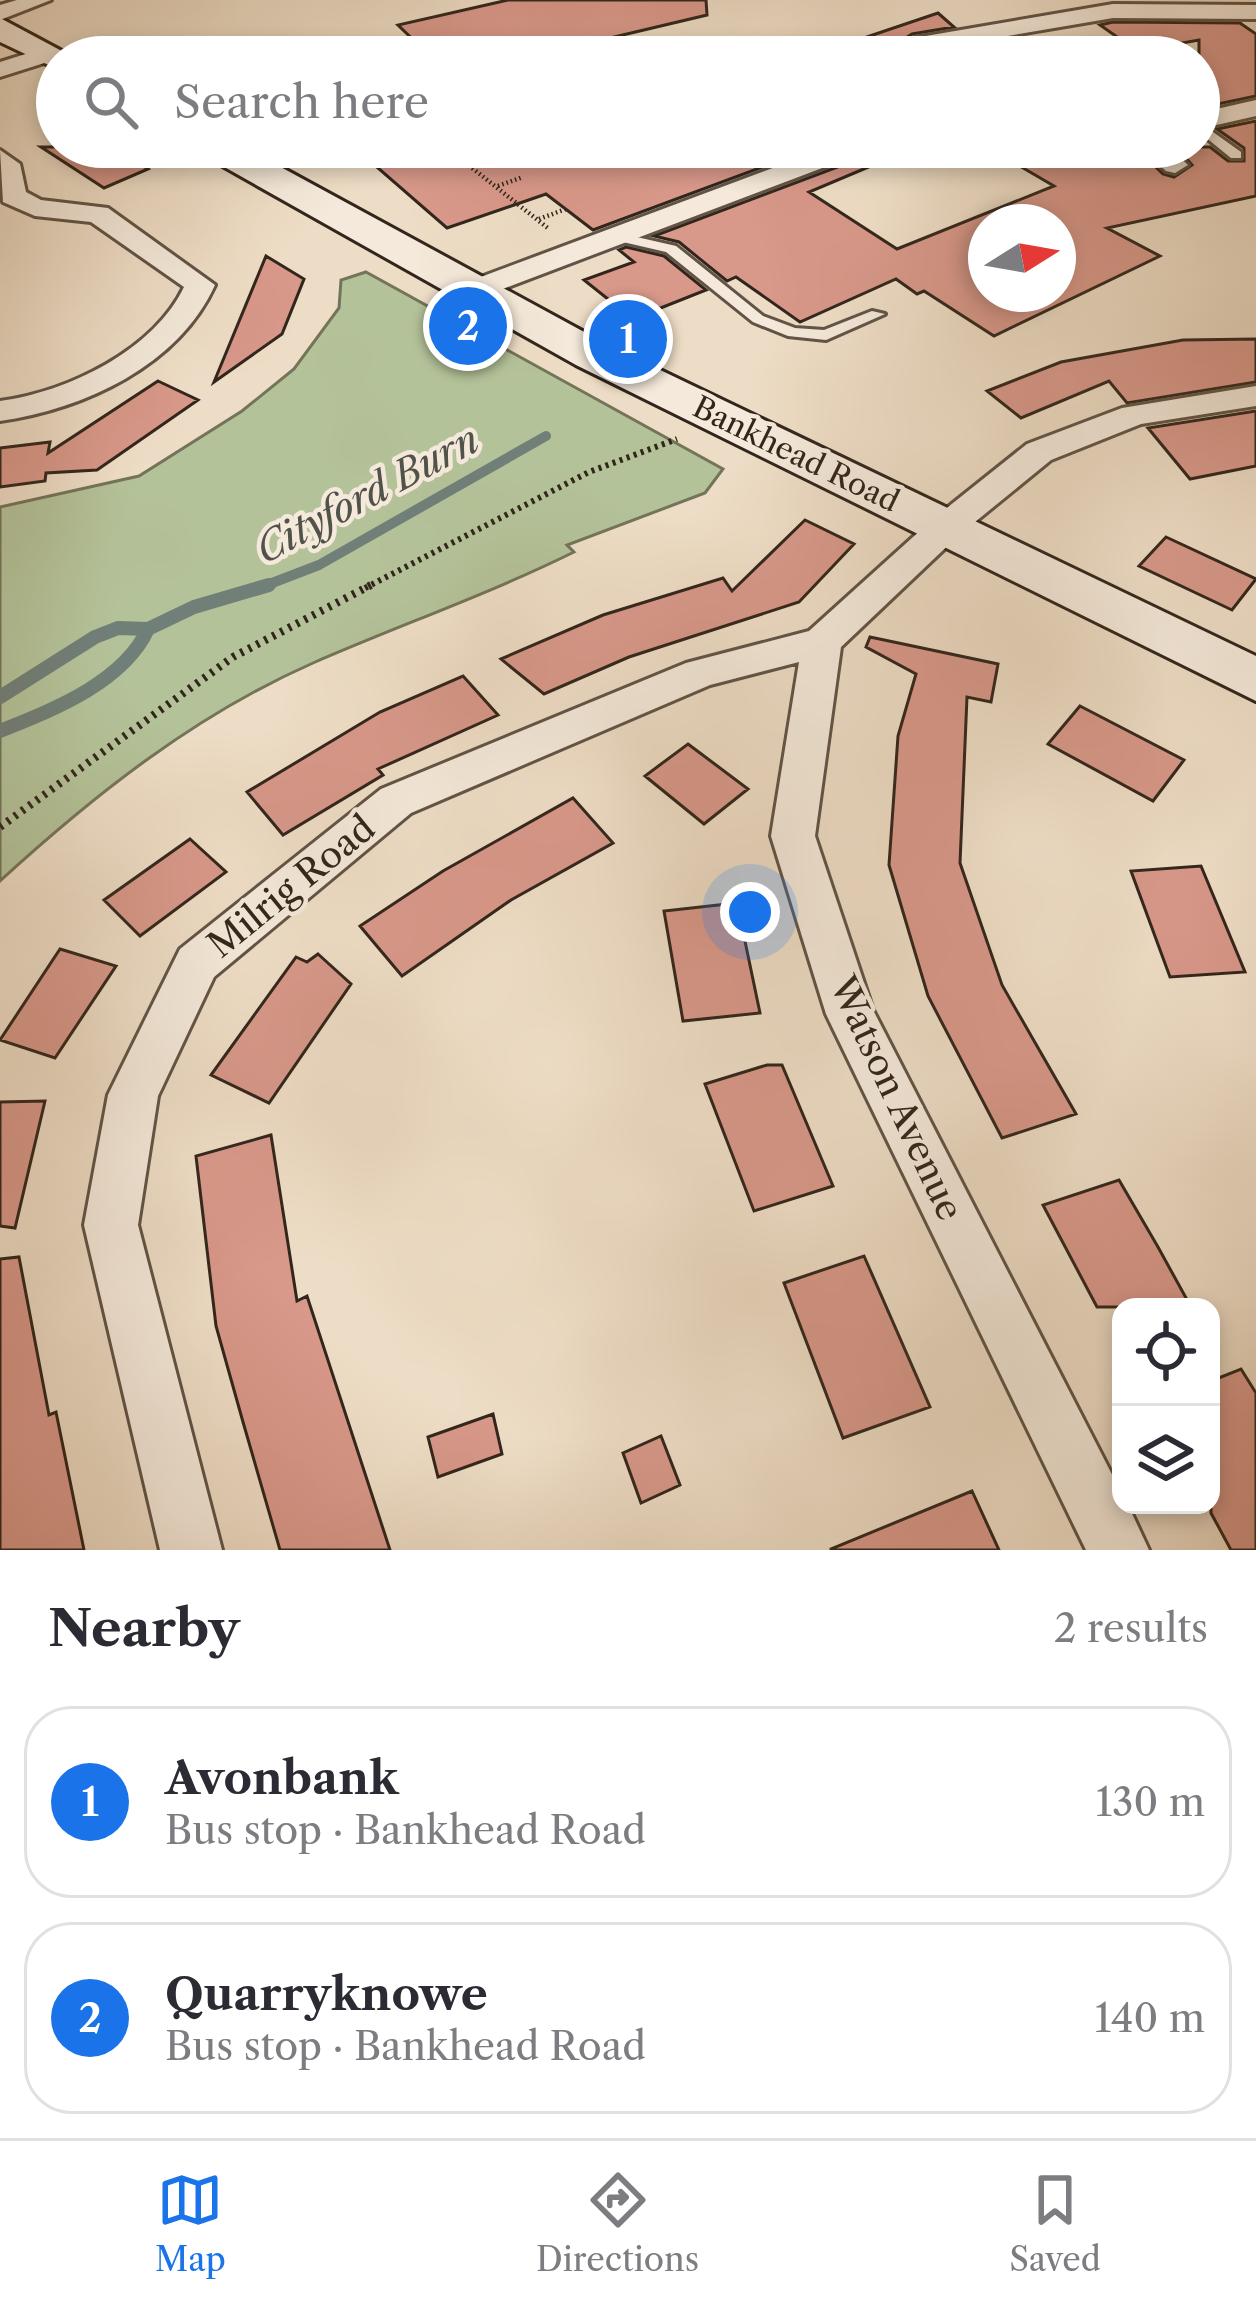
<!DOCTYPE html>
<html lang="en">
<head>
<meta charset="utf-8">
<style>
	body { margin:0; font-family:"Libre Caslon Text",serif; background:#f7f7f7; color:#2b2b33 }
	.controls { position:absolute; right:36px; bottom:36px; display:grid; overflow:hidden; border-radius:24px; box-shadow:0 6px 18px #0003 }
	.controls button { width:108px; height:108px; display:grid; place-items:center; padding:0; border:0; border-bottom:3px solid #e1e1e2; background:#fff; color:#2b2b33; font:60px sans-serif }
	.compass { position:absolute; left:968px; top:204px; width:108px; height:108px; border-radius:50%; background:#fff; box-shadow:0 6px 18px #0003; rotate:79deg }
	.you { position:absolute; left:750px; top:912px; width:42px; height:42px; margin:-30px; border:9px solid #fff; border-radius:50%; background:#1a73e8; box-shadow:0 0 0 18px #1a73e833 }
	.badge { display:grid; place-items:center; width:78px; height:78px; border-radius:50%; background:#1a73e8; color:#fff; font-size:39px; font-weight:700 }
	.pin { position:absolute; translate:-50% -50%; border:6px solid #fff; box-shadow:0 3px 12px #0006 }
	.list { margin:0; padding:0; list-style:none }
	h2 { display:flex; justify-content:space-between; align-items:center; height:156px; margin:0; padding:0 48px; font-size:51px }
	h2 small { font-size:39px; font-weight:400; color:#7c7c81 }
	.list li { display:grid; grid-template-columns:78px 1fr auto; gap:36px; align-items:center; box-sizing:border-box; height:192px; margin:0 24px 24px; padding:0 24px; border:3px solid #e1e1e2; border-radius:48px }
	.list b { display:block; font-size:45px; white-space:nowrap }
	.list p { margin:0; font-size:39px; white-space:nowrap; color:#7c7c81 }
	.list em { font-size:39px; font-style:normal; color:#7c7c81 }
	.icon { flex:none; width:66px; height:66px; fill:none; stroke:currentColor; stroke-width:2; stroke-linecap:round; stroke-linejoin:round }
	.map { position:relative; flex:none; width:1256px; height:1550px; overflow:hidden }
	.search { position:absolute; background:#fff; box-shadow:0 6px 18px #0003; left:36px; right:36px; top:36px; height:132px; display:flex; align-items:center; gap:30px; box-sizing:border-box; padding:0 42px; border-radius:66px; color:#7c7c81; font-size:45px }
	.sheet { height:588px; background:#fff }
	nav { display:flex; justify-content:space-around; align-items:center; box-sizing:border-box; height:168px; border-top:3px solid #e1e1e2; background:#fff; font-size:33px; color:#7c7c81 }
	nav a { display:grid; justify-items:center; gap:6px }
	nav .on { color:#1a73e8 }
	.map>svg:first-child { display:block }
	.green { fill:#b4c299; stroke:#73745a; stroke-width:3 }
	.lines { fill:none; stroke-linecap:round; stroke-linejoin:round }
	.stream-far1 { stroke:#707f78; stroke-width:10 }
	.stream { stroke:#707f78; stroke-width:14 }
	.building { fill:#d8988a; stroke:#32261c; stroke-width:3; fill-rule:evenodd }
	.lane-casing { stroke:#615446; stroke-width:6 }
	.street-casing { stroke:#615446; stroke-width:6 }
	.secondary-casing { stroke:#32261c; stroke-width:6 }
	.path-far2 { stroke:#32261c; stroke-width:4.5; stroke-dasharray:1.5 3; stroke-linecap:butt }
	.path-far1 { stroke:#32261c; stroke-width:6; stroke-dasharray:3 4.5; stroke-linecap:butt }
	.path { stroke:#32261c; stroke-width:8; stroke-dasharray:3 6; stroke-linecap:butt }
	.lane { fill:#f4e9da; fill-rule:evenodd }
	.street { fill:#f4e9da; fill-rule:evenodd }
	.secondary { fill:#f4e9da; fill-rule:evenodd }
	.labels { text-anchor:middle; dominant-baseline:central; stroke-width:9; stroke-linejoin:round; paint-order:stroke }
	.far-street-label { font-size:30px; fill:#32261c; stroke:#f4e9da }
	.street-label { font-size:36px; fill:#32261c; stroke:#f4e9da }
	.water-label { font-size:39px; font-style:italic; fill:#51534a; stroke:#f4e9da }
</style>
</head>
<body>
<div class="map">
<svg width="1256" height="1550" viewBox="0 0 1256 1550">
	<rect width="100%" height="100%" fill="#eeddc6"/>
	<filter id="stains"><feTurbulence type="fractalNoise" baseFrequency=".00167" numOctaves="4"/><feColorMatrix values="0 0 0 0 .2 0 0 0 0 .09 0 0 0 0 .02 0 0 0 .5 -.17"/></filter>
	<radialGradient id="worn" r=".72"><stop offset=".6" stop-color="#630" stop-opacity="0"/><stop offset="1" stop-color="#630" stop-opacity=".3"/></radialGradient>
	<!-- green -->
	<path class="green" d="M 366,272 L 723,469 L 705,493 L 567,545 L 574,552 C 489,594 400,625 313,663 C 195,715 94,795 0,881 L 0,507 L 139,476 L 242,411 L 294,369 L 339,308 L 341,280 Z"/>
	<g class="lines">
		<!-- stream-far1 -->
		<path class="stream-far1" d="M 259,588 L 319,565 L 546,436"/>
		<!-- stream -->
		<path class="stream" d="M 0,697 L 95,637 L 118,628 L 148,629 L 194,607 L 269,585
			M 0,731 C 52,710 123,683 148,629"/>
	</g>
	<!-- building -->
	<path class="building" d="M 508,0 L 706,0 L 707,15 L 530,57 L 431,57 L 398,25 Z
		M 938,13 L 954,27 L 912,34 L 898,43 L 900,49 L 915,56 L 978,46 L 991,57 L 829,57 L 828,50 Z
		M 1113,22 L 1240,23 L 1256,34 L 1256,96 L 1199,108 L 1199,40 L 1137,51 L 1100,25 Z
		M 1256,121 L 1256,196 L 1107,228 L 1160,256 L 994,336 L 924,291 L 917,294 L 896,279 L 800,322 L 736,277 L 727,281 L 679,242 L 654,236 L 864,157 L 870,147 L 916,147 L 809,192 L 897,249 L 1054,186 L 987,147 L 1135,147 L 1163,174 L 1174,177 L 1192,165 L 1176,147 L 1210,147 L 1228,161 L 1244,161 L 1244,148 L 1217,129 ZM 986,222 L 1058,222 L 1058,294 L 986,294 Z
		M 41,147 L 112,147 L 148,169 L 104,188 Z
		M 419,147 L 816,147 L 593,230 L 546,194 L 447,228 L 371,162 Z
		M 626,247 L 664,256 L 706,290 L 633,319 L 584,280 L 634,262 L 619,250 Z
		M 266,256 L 304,279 L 282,334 L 214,382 Z
		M 1256,339 L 1256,382 L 1127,403 L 1109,381 L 1021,418 L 987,391 L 1061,362 L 1183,340 Z
		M 158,381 L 198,400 L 97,470 L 46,473 L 45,481 L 0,487 L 0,448 L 50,442 L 48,453 Z
		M 1256,411 L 1256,466 L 1190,479 L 1148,428 Z
		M 805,520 L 854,544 L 799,602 L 629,657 L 544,694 L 501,659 L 603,615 L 723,578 L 732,591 Z
		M 1166,537 L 1256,579 L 1232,610 L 1139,566 Z
		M 870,637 L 998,664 L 991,702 L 967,697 L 960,863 L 1002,985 L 1076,1114 L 1002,1138 L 928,996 L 889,865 L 898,736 L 916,674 L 866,647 Z
		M 463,676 L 498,715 L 378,769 L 383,775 L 283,835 L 247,792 L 380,712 Z
		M 1080,706 L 1184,760 L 1153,801 L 1048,744 Z
		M 688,744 L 748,789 L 704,824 L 645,776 Z
		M 573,798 L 613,843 L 511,900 L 402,976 L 360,926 L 443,871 Z
		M 190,839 L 226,872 L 140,936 L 104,900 Z
		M 1201,866 L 1245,972 L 1170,977 L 1131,871 Z
		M 737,903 L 760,1013 L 683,1021 L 664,911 Z
		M 60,949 L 116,966 L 55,1058 L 0,1040 Z
		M 318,954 L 351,984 L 269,1103 L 211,1075 L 296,957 L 307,962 Z
		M 767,1065 L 782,1065 L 833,1186 L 754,1211 L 705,1084 Z
		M 45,1101 L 15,1228 L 0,1226 L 0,1102 Z
		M 271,1135 L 297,1301 L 307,1296 L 390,1550 L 280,1550 L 243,1422 L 216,1326 L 196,1156 Z
		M 1119,1180 L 1158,1247 L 1191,1307 L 1097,1307 L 1043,1205 Z
		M 864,1256 L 930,1407 L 843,1438 L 784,1283 Z
		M 19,1257 L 49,1415 L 56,1412 L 84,1550 L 0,1550 L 0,1259 Z
		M 1241,1369 L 1256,1393 L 1256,1550 L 1231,1550 L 1211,1513 L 1211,1381 Z
		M 493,1414 L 502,1454 L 438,1477 L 428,1437 Z
		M 661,1436 L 680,1485 L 641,1503 L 623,1453 Z
		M 972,1491 L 999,1550 L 831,1550 L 831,1549 Z"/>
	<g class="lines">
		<defs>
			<path id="lane" d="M 1199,122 L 1241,152 L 1241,158 L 1231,158 L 1199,132 Z
				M 288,147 L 304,147 L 263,173 L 253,173 L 253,167 Z
				M 615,232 L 676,246 L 763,316 L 795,328 L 824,330 L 872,311 L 885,314 L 826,340 L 788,336 L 753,322 L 666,252 L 610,239 L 608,236 Z"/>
			<path id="street" d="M 17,0 L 51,0 L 0,20 L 0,5 Z
				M 1113,4 L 1256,5 L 1256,19 L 1113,18 L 914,52 L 902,45 L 914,38 Z
				M 48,47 L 57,49 L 57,59 L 0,77 L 0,62 Z
				M 1256,100 L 1256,116 L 1199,129 L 1199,113 Z
				M 829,147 L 866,147 L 862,153 L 484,296 L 473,299 L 458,290 L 462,284 Z
				M 1139,147 L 1169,147 L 1188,165 L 1175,173 L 1166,171 Z
				M 0,150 L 20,164 L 26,192 L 41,200 L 108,208 L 215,285 C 178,366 84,409 0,421 L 0,401 C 67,392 153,351 184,287 L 91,222 L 35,216 L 3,202 Z
				M 1256,386 L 1256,406 L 1141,424 L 1051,460 L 959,535 L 841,647 L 815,836 L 873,1010 L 1121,1492 L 1121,1505 L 1128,1505 L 1149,1550 L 1086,1550 L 826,1014 L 771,836 L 799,662 L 710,685 L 411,813 L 214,977 L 158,1096 L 138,1225 L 222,1550 L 160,1550 L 84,1225 L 108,1095 L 180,949 L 381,789 L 686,663 L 809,631 L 933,519 L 1027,444 L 1122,408 Z"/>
			<path id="secondary" d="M 0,18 L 73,57 L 57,57 L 57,69 L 0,42 Z
				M 197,147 L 244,147 L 608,345 L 1256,656 L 1256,701 L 576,365 L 203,155 Z"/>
		</defs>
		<!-- lane casing -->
		<use href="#lane" class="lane-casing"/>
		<!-- street casing -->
		<use href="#street" class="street-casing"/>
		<!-- secondary casing -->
		<use href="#secondary" class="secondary-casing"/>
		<!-- path-far2 -->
		<path class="path-far2" d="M 481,147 L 457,156 L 549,229
			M 498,186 L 523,177
			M 539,219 L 566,209"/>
		<!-- path-far1 -->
		<path class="path-far1" d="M 365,588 L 589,472 L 677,439"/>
		<!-- path -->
		<path class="path" d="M 0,827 L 233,657 L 371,585"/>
		<!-- lane -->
		<use href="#lane" class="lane"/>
		<!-- street -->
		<use href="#street" class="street"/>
		<!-- secondary -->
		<use href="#secondary" class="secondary"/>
	</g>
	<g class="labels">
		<!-- far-street labels -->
		<g class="far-street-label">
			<text transform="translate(796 454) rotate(26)">Bankhead Road</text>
		</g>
		<!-- street labels -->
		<g class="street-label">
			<text transform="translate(291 886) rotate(-39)">Milrig Road</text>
			<text transform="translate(897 1098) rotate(65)">Watson Avenue</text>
		</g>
		<!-- water labels -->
		<g class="water-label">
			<text transform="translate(367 494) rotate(-28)">Cityford Burn</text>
		</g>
	</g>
	<rect width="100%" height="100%" filter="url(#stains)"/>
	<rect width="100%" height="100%" fill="url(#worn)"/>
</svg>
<div class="controls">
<button><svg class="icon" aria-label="locate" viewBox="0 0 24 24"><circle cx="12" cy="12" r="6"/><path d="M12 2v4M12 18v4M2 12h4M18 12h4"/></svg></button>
<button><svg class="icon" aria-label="layers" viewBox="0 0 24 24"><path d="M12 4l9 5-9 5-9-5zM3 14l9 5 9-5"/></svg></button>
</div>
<svg class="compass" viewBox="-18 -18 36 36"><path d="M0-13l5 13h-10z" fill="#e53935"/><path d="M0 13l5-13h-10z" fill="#7c7c81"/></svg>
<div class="you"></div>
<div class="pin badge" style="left:628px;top:339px">1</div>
<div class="pin badge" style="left:468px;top:326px">2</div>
<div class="search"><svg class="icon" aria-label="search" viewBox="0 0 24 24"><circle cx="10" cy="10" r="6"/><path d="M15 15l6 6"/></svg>Search here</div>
</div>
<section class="sheet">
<h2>Nearby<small>2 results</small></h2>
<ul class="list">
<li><span class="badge">1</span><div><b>Avonbank</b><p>Bus stop · Bankhead Road</p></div><em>130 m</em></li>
<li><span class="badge">2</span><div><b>Quarryknowe</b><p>Bus stop · Bankhead Road</p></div><em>140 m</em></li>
</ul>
</section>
<nav>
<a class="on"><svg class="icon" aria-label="map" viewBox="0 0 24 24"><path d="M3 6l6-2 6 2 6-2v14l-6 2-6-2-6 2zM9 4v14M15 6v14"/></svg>Map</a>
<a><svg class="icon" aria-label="directions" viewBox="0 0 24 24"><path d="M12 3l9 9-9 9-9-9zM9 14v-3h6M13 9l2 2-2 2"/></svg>Directions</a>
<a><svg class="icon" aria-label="saved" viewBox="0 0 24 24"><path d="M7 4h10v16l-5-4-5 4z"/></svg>Saved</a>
</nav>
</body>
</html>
